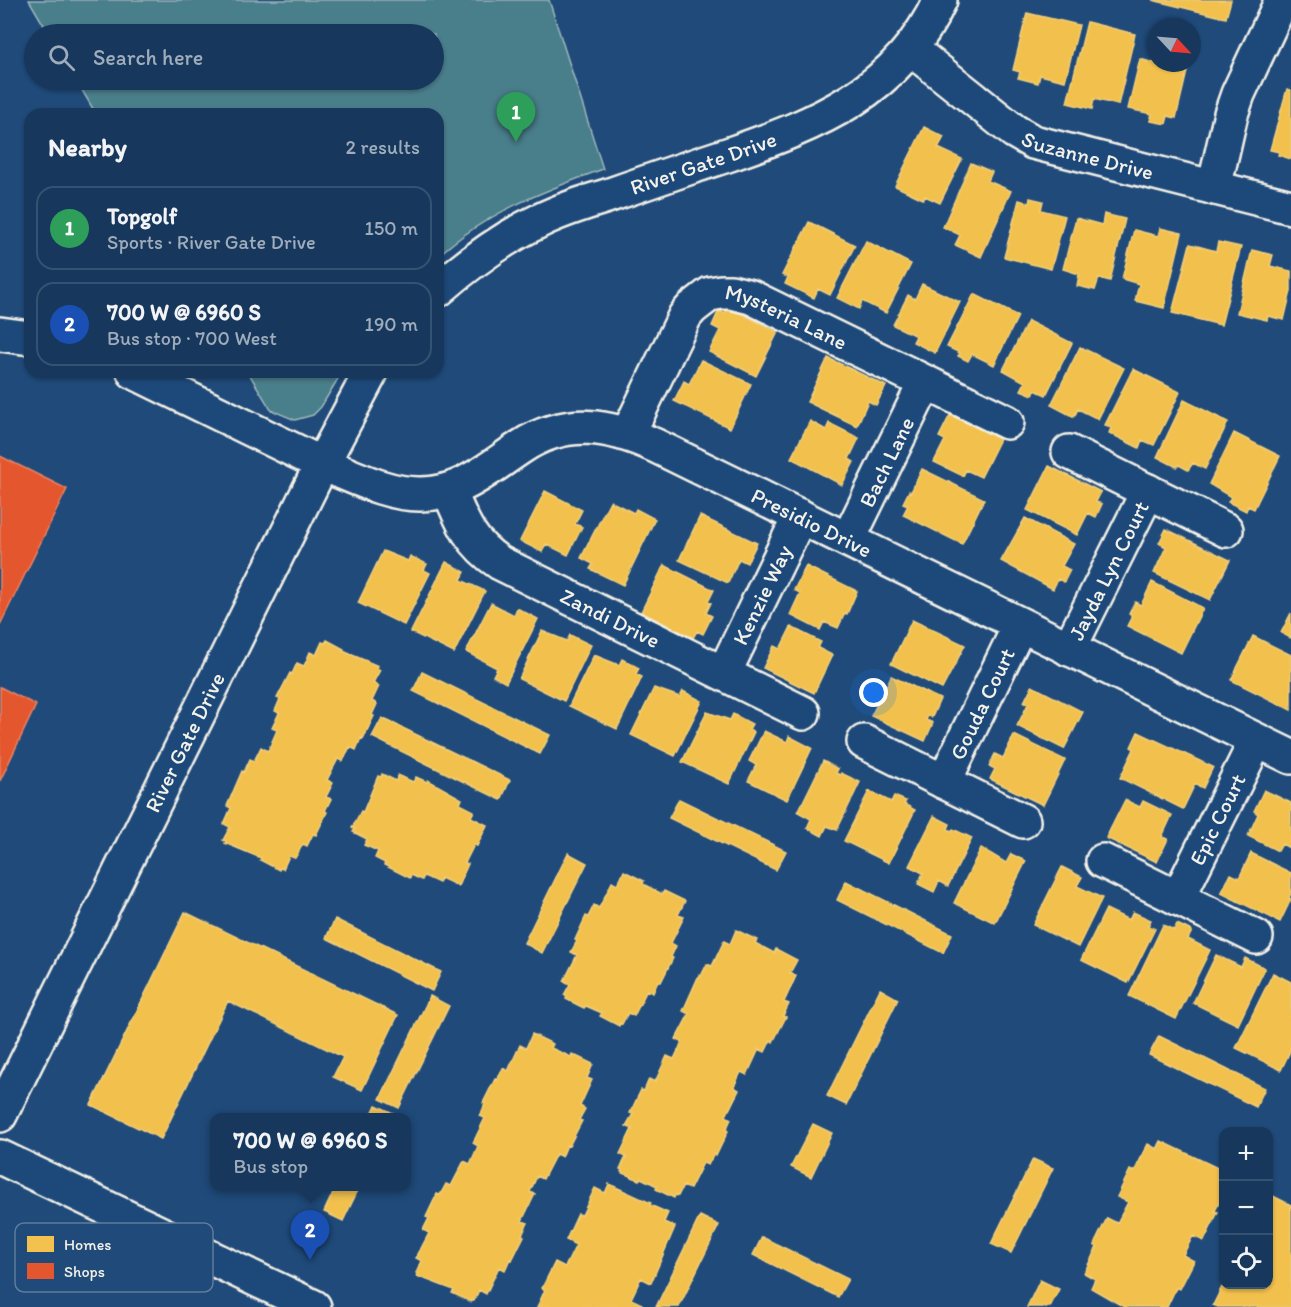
<!DOCTYPE html>
<html lang="en">
<head>
<meta charset="utf-8">
<style>
	body { margin:0; font-family:Itim,sans-serif; background:#203f62; color:#f1f3f6 }
	.controls { position:absolute; right:18px; bottom:18px; display:grid; overflow:hidden; border-radius:12px; box-shadow:0 2px 4px #0004 }
	.controls button { width:54px; height:54px; display:grid; place-items:center; padding:0; border:0; border-bottom:2px solid #365272; background:#17385c; color:#f1f3f6; font:30px sans-serif }
	.compass { position:absolute; left:1147px; top:18px; width:54px; height:54px; border-radius:50%; background:#17385c; box-shadow:0 2px 4px #0004; rotate:116deg }
	.you { position:absolute; left:874px; top:693px; width:21px; height:21px; margin:-15px; border:4px solid #fff; border-radius:50%; background:#1a73e8; box-shadow:0 0 0 9px #1a73e833 }
	.badge { display:grid; place-items:center; width:39px; height:39px; border-radius:50%; background:#e797bd; color:#fff; font-size:20px; font-weight:700 }
	.pin { position:absolute; translate:-50% -50px; filter:drop-shadow(0 2px 3px #0008) }
	.pin::after { content:''; position:absolute; top:32px; width:21px; height:18px; background:inherit; clip-path:polygon(0 0,100% 0,50% 100%) }
	.popup { position:absolute; left:210px; top:1113px; width:201px; height:78px; box-sizing:border-box; display:grid; place-content:center; border-radius:12px; background:#17385c; filter:drop-shadow(0 2px 4px #0005); font-size:20px; white-space:nowrap; color:#9eacbb }
	.popup b { font-size:22px; color:#f1f3f6 }
	.popup::after { content:''; position:absolute; left:50%; top:100%; margin-left:-12px; border:12px solid transparent; border-top-color:#17385c }
	.list { margin:0; padding:0; list-style:none }
	h2 { display:flex; justify-content:space-between; align-items:center; height:78px; margin:0; padding:0 24px; font-size:26px }
	h2 small { font-size:20px; font-weight:400; color:#9eacbb }
	.list li { display:grid; grid-template-columns:39px 1fr auto; gap:18px; align-items:center; box-sizing:border-box; height:84px; margin:0 12px 12px; padding:0 12px; border:2px solid #365272; border-radius:18px }
	.list b { display:block; font-size:22px; white-space:nowrap }
	.list p { margin:0; font-size:20px; white-space:nowrap; color:#9eacbb }
	.list em { font-size:20px; font-style:normal; color:#9eacbb }
	.icon { flex:none; width:33px; height:33px; fill:none; stroke:currentColor; stroke-width:2; stroke-linecap:round; stroke-linejoin:round }
	.map { position:relative; flex:none; width:1291px; height:1307px; overflow:hidden }
	.search { position:absolute; background:#17385c; box-shadow:0 2px 4px #0004; left:24px; top:24px; width:420px; height:66px; display:flex; align-items:center; gap:15px; box-sizing:border-box; padding:0 21px; border-radius:33px; color:#9eacbb; font-size:22px }
	.panel { position:absolute; background:#17385c; box-shadow:0 2px 4px #0004; left:24px; top:108px; width:420px; height:270px; border-radius:18px }
	.map>svg:first-child { display:block }
	.green { fill:#4a7e8b; stroke:#9fb8ba; stroke-width:1.5 }
	.homes { fill:#f2c14e; stroke:#f3cf7c; stroke-width:1.5 }
	.shops { fill:#e4572e; stroke:#e98566; stroke-width:1.5 }
	.lines { fill:none; stroke-linecap:round; stroke-linejoin:round }
	.street-casing { stroke:#f4f1e8; stroke-width:38 }
	.secondary-casing { stroke:#f4f1e8; stroke-width:38 }
	.street { stroke:#1f4a7a; stroke-width:33 }
	.secondary { stroke:#1f4a7a; stroke-width:33 }
	.labels { text-anchor:middle; dominant-baseline:central; stroke-width:6; stroke-linejoin:round; paint-order:stroke }
	.street-label { font-size:22px; fill:#f4f1e8; stroke:#1f4a7a }
	.key { fill:#1f4a7a; stroke:#5f7c9b; stroke-width:1.5 }
	.key-label { font-size:16px; fill:#f4f1e8 }
</style>
</head>
<body>
<div class="map">
<svg width="1291" height="1307" viewBox="0 0 1291 1307">
	<rect width="100%" height="100%" fill="#1f4a7a"/>
	<filter id="ink" filterUnits="userSpaceOnUse"><feTurbulence type="fractalNoise" baseFrequency=".0167" numOctaves="2"/><feDisplacementMap in="SourceGraphic" scale="12" xChannelSelector="R" yChannelSelector="G"/><feConvolveMatrix kernelMatrix="1 2 1 2 8 2 1 2 1" color-interpolation-filters="sRGB"/></filter>
	<g filter="url(#ink)">
		<!-- green -->
		<path class="green" d="M 29,0 L 549,0 L 603,169 C 544,191 485,213 438,256 L 438,114 L 96,114 L 76,80 L 434,80 L 434,34 L 49,34 Z
			M 248,372 L 342,372 L 321,407 L 313,415 L 295,420 L 271,410 Z"/>
		<!-- homes -->
		<path class="homes" d="M 1152,0 L 1231,0 L 1226,18 Z
			M 1027,13 L 1079,25 L 1065,81 L 1040,75 L 1038,83 L 1018,78 L 1020,72 L 1013,70 Z
			M 1087,22 L 1135,34 L 1118,105 L 1094,99 L 1092,109 L 1067,103 Z
			M 1156,52 L 1156,63 L 1189,63 L 1176,118 L 1168,116 L 1166,124 L 1150,121 L 1152,114 L 1128,109 L 1140,59 L 1154,63 Z
			M 1287,89 L 1291,90 L 1291,159 L 1278,155 L 1279,152 L 1270,150 Z
			M 924,127 L 944,137 L 938,148 L 962,159 L 940,203 L 925,196 L 923,199 L 895,186 Z
			M 971,163 L 992,172 L 988,181 L 1011,191 L 981,257 L 955,245 L 960,235 L 943,227 Z
			M 1030,198 L 1043,201 L 1041,210 L 1065,216 L 1051,269 L 1004,257 L 1019,200 L 1029,203 Z
			M 1104,214 L 1125,219 L 1110,281 L 1099,278 L 1095,290 L 1077,286 L 1079,274 L 1063,269 L 1076,218 L 1102,225 Z
			M 809,222 L 855,245 L 830,295 L 818,289 L 814,298 L 785,284 L 788,277 L 782,275 Z
			M 1160,228 L 1182,233 L 1164,308 L 1135,301 L 1139,284 L 1122,279 L 1134,230 L 1158,236 Z
			M 866,241 L 911,264 L 886,313 L 862,301 L 859,309 L 837,298 Z
			M 1218,242 L 1241,247 L 1221,325 L 1172,313 L 1190,244 L 1216,251 Z
			M 1252,250 L 1273,255 L 1270,266 L 1291,271 L 1291,291 L 1284,320 L 1268,316 L 1267,320 L 1237,313 Z
			M 922,284 L 960,302 L 935,353 L 913,342 L 916,336 L 893,325 L 908,295 L 915,299 Z
			M 974,294 L 1018,316 L 994,365 L 972,354 L 968,361 L 958,356 L 960,353 L 947,347 Z
			M 728,307 L 778,332 L 756,376 L 709,352 L 720,330 L 712,326 L 719,310 L 725,313 Z
			M 1028,321 L 1072,343 L 1046,395 L 1035,390 L 1033,395 L 1021,390 L 1025,382 L 1003,370 Z
			M 1080,347 L 1124,368 L 1098,419 L 1078,409 L 1074,417 L 1051,405 Z
			M 828,358 L 886,386 L 876,405 L 868,401 L 857,426 L 807,402 Z
			M 701,360 L 751,384 L 730,428 L 674,401 L 684,381 L 689,384 Z
			M 1133,369 L 1180,392 L 1154,445 L 1142,440 L 1139,448 L 1109,433 L 1111,428 L 1105,425 Z
			M 1184,400 L 1228,422 L 1205,469 L 1193,463 L 1188,470 L 1179,465 L 1177,467 L 1157,457 Z
			M 950,415 L 1000,439 L 981,477 L 966,470 L 963,476 L 934,462 L 945,440 L 939,437 Z
			M 810,421 L 826,430 L 829,423 L 859,438 L 849,459 L 854,462 L 842,485 L 791,458 Z
			M 1234,433 L 1280,456 L 1254,509 L 1248,506 L 1246,511 L 1228,502 L 1231,497 L 1209,484 Z
			M 1049,466 L 1101,492 L 1096,502 L 1102,504 L 1096,517 L 1088,513 L 1077,535 L 1027,510 Z
			M 922,469 L 984,499 L 962,544 L 903,515 L 908,505 L 903,503 L 909,491 L 911,492 Z
			M 545,491 L 582,510 L 575,524 L 582,527 L 568,555 L 546,544 L 542,552 L 520,541 Z
			M 610,501 L 634,513 L 636,509 L 655,519 L 623,585 L 590,569 L 593,564 L 581,558 Z
			M 700,516 L 757,543 L 747,563 L 739,559 L 728,583 L 679,560 Z
			M 1025,518 L 1074,544 L 1062,566 L 1070,570 L 1064,582 L 1058,579 L 1053,589 L 1001,561 Z
			M 1166,529 L 1230,560 L 1210,600 L 1154,573 L 1166,547 L 1159,543 Z
			M 383,551 L 408,561 L 410,556 L 427,564 L 424,570 L 430,573 L 404,625 L 358,603 Z
			M 446,562 L 465,572 L 461,580 L 485,591 L 454,653 L 411,632 Z
			M 664,565 L 714,590 L 708,602 L 711,603 L 706,613 L 712,616 L 703,634 L 697,631 L 693,638 L 641,612 Z
			M 806,566 L 857,591 L 847,614 L 845,613 L 838,628 L 824,622 L 820,630 L 790,615 L 800,593 L 794,590 Z
			M 1152,582 L 1203,608 L 1181,653 L 1127,626 L 1132,616 L 1129,614 L 1135,602 L 1141,605 Z
			M 491,603 L 514,615 L 517,608 L 538,619 L 506,683 L 493,676 L 497,668 L 466,652 Z
			M 1291,613 L 1291,638 L 1281,633 Z
			M 912,620 L 965,645 L 942,689 L 891,664 Z
			M 791,627 L 821,642 L 818,648 L 832,655 L 814,693 L 763,668 L 774,646 L 780,649 Z
			M 542,631 L 567,641 L 570,635 L 591,645 L 564,701 L 519,679 Z
			M 1253,636 L 1291,655 L 1291,710 L 1231,680 Z
			M 327,640 L 344,649 L 343,651 L 378,666 L 377,668 L 380,670 L 373,683 L 379,686 L 372,701 L 377,704 L 372,715 L 374,716 L 363,739 L 361,738 L 356,750 L 350,747 L 343,761 L 338,759 L 327,780 L 333,783 L 326,797 L 331,799 L 325,811 L 327,812 L 316,835 L 313,834 L 307,846 L 303,844 L 295,858 L 289,856 L 283,869 L 280,868 L 279,870 L 260,860 L 261,858 L 225,843 L 226,841 L 223,840 L 230,827 L 224,824 L 231,808 L 227,806 L 242,771 L 244,772 L 250,759 L 254,761 L 261,747 L 268,751 L 277,730 L 272,728 L 279,713 L 275,711 L 280,699 L 277,698 L 290,673 L 292,674 L 297,663 L 304,666 L 310,652 L 316,655 L 322,642 L 325,643 Z
			M 594,655 L 619,665 L 622,659 L 639,668 L 636,674 L 642,677 L 617,729 L 569,706 Z
			M 422,672 L 550,735 L 540,754 L 413,691 Z
			M 891,676 L 940,699 L 932,717 L 928,716 L 926,720 L 933,723 L 925,741 L 871,716 L 878,702 L 869,698 L 878,681 L 887,685 Z
			M 1032,686 L 1083,712 L 1064,749 L 1017,726 L 1028,704 L 1024,702 Z
			M 654,688 L 680,697 L 683,691 L 702,701 L 675,756 L 631,735 Z
			M 707,712 L 730,720 L 733,714 L 752,724 L 749,729 L 754,732 L 729,784 L 682,762 Z
			M 382,718 L 510,780 L 501,800 L 372,737 Z
			M 764,731 L 787,742 L 789,736 L 812,748 L 787,800 L 748,781 L 756,765 L 749,761 Z
			M 1138,732 L 1213,767 L 1203,788 L 1195,784 L 1183,809 L 1120,778 L 1134,749 L 1131,747 Z
			M 1014,735 L 1065,760 L 1043,805 L 990,779 L 995,769 L 989,766 L 995,754 L 1003,758 Z
			M 823,761 L 838,769 L 836,773 L 840,775 L 841,773 L 860,782 L 837,830 L 827,826 L 822,836 L 807,828 L 811,819 L 798,812 Z
			M 382,774 L 396,781 L 398,775 L 413,782 L 416,777 L 427,782 L 428,780 L 462,799 L 460,804 L 474,811 L 471,817 L 487,825 L 477,846 L 474,845 L 465,863 L 468,864 L 458,886 L 441,878 L 439,883 L 424,876 L 422,880 L 411,875 L 410,878 L 384,865 L 385,863 L 375,858 L 378,851 L 364,845 L 367,839 L 353,832 L 355,829 L 352,828 L 361,811 L 363,812 L 378,776 L 381,777 Z
			M 1264,790 L 1291,803 L 1291,849 L 1282,844 L 1278,851 L 1248,836 L 1258,814 L 1254,811 Z
			M 869,791 L 891,802 L 894,796 L 906,801 L 904,804 L 915,810 L 889,863 L 844,841 Z
			M 679,799 L 786,851 L 776,870 L 669,818 Z
			M 1125,800 L 1140,807 L 1143,801 L 1172,815 L 1162,837 L 1168,839 L 1157,862 L 1106,838 Z
			M 934,816 L 950,824 L 948,829 L 952,831 L 953,829 L 972,838 L 948,886 L 939,881 L 934,892 L 918,884 L 923,873 L 909,866 Z
			M 981,848 L 1006,863 L 1011,854 L 1026,861 L 995,923 L 954,903 Z
			M 568,853 L 587,863 L 542,953 L 524,943 Z
			M 1251,853 L 1291,873 L 1291,893 L 1289,898 L 1291,899 L 1280,922 L 1221,893 L 1231,874 L 1239,878 Z
			M 1062,867 L 1082,877 L 1077,886 L 1102,898 L 1078,947 L 1033,925 Z
			M 624,871 L 644,881 L 643,884 L 662,894 L 664,891 L 685,901 L 678,915 L 684,917 L 671,943 L 676,946 L 671,957 L 673,958 L 661,982 L 658,981 L 653,993 L 647,990 L 634,1016 L 628,1013 L 622,1024 L 620,1023 L 619,1026 L 600,1016 L 602,1013 L 586,1006 L 584,1008 L 566,999 L 567,996 L 564,995 L 570,984 L 564,981 L 577,955 L 571,952 L 577,941 L 575,940 L 586,916 L 588,917 L 594,905 L 599,908 L 612,882 L 617,885 Z
			M 846,881 L 952,934 L 943,953 L 837,900 Z
			M 1106,909 L 1129,920 L 1133,912 L 1151,920 L 1148,926 L 1155,929 L 1128,983 L 1081,960 Z
			M 185,912 L 398,1015 L 362,1090 L 333,1077 L 343,1057 L 228,1001 L 161,1139 L 91,1105 Z
			M 335,919 L 441,972 L 432,991 L 326,938 Z
			M 1177,924 L 1192,931 L 1188,939 L 1210,950 L 1176,1019 L 1129,996 L 1163,925 L 1174,930 Z
			M 736,930 L 757,940 L 755,943 L 774,953 L 776,949 L 797,960 L 790,973 L 796,976 L 784,1002 L 789,1004 L 783,1016 L 786,1017 L 773,1042 L 771,1040 L 765,1052 L 759,1049 L 747,1075 L 741,1072 L 734,1087 L 739,1090 L 726,1116 L 731,1119 L 726,1130 L 728,1131 L 716,1156 L 714,1154 L 708,1165 L 703,1163 L 690,1189 L 683,1186 L 678,1196 L 675,1195 L 674,1198 L 656,1189 L 657,1186 L 641,1178 L 639,1180 L 621,1172 L 622,1170 L 620,1169 L 626,1157 L 620,1154 L 632,1129 L 626,1126 L 633,1114 L 630,1113 L 641,1090 L 644,1091 L 649,1079 L 655,1082 L 667,1056 L 674,1059 L 682,1042 L 676,1039 L 689,1014 L 683,1011 L 699,975 L 701,976 L 707,964 L 712,966 L 724,941 L 730,944 Z
			M 1216,955 L 1241,967 L 1245,958 L 1265,968 L 1238,1025 L 1193,1003 Z
			M 1273,973 L 1291,982 L 1291,1049 L 1281,1070 L 1236,1048 Z
			M 880,989 L 898,999 L 846,1105 L 827,1096 Z
			M 430,996 L 449,1006 L 399,1108 L 380,1099 Z
			M 532,1034 L 553,1044 L 551,1048 L 571,1057 L 572,1054 L 593,1064 L 587,1078 L 592,1080 L 580,1106 L 585,1109 L 579,1120 L 582,1121 L 569,1146 L 567,1145 L 562,1157 L 556,1154 L 543,1179 L 537,1176 L 530,1192 L 535,1194 L 522,1221 L 528,1223 L 522,1235 L 524,1236 L 512,1260 L 510,1259 L 505,1270 L 499,1267 L 486,1294 L 479,1290 L 474,1301 L 472,1300 L 471,1302 L 452,1293 L 454,1290 L 417,1276 L 418,1274 L 416,1273 L 422,1261 L 416,1258 L 429,1233 L 423,1230 L 429,1218 L 426,1217 L 437,1194 L 440,1195 L 446,1184 L 451,1186 L 464,1161 L 470,1164 L 478,1146 L 473,1143 L 485,1118 L 480,1116 L 485,1104 L 483,1103 L 495,1079 L 497,1080 L 503,1068 L 508,1071 L 520,1045 L 526,1048 Z
			M 1159,1036 L 1265,1088 L 1256,1107 L 1149,1055 Z
			M 376,1105 L 395,1114 L 394,1118 L 370,1118 Z
			M 813,1124 L 832,1133 L 811,1177 L 791,1167 Z
			M 1161,1141 L 1220,1169 L 1216,1178 L 1224,1181 L 1224,1193 L 1215,1211 L 1218,1212 L 1204,1241 L 1193,1236 L 1183,1255 L 1194,1261 L 1180,1289 L 1176,1288 L 1167,1307 L 1124,1307 L 1091,1288 L 1095,1279 L 1084,1273 L 1097,1247 L 1094,1245 L 1107,1218 L 1117,1223 L 1128,1202 L 1117,1197 L 1130,1170 L 1134,1172 L 1148,1144 L 1157,1149 Z
			M 1033,1159 L 1053,1168 L 1011,1253 L 991,1244 Z
			M 609,1184 L 651,1203 L 650,1205 L 668,1213 L 664,1222 L 675,1227 L 651,1283 L 641,1278 L 631,1299 L 642,1304 L 640,1307 L 537,1307 L 545,1290 L 542,1288 L 555,1262 L 565,1267 L 576,1245 L 566,1240 L 578,1214 L 582,1215 L 595,1188 L 605,1193 Z
			M 336,1186 L 360,1186 L 343,1221 L 324,1212 Z
			M 1273,1196 L 1291,1205 L 1291,1307 L 1218,1307 L 1213,1305 L 1224,1283 L 1224,1284 L 1268,1284 L 1268,1205 Z
			M 700,1216 L 719,1225 L 679,1307 L 656,1307 Z
			M 762,1237 L 848,1279 L 838,1297 L 753,1255 Z
			M 1040,1280 L 1059,1289 L 1050,1307 L 1027,1307 Z"/>
		<!-- shops -->
		<path class="shops" d="M 0,456 L 67,489 L 0,625 Z
			M 0,687 L 36,705 L 0,781 Z"/>
		<g class="lines">
			<defs>
				<g id="street">
					<path id="s1" d="M 911,49 L 1014,131 L 1033,142 L 1291,207"/>
					<path d="M 1214,188 L 1231,114 L 1238,94 L 1282,0"/>
					<path id="s2" d="M 628,434 L 685,316 L 692,308 L 710,294 L 721,292 L 731,292 L 751,297 L 1007,422"/>
					<path d="M 1069,452 L 1226,530"/>
					<path id="s3" d="M 322,464 C 353,476 386,494 419,494 C 460,495 489,468 521,447 C 566,417 610,425 656,446 L 1291,757"/>
					<path id="s4" d="M 449,490 C 462,522 470,543 500,563 L 803,713"/>
					<path id="s5" d="M 848,540 L 925,383"/>
					<path id="s6" d="M 1069,649 L 1148,491"/>
					<path id="s7" d="M 724,673 L 800,516"/>
					<path d="M 864,742 L 1023,821"/>
					<path id="s8" d="M 944,782 L 1020,625"/>
					<path d="M 1103,861 L 1256,937"/>
					<path id="s9" d="M 1178,898 L 1256,741"/>
				</g>
				<g id="secondary">
					<path id="s10" d="M 438,290 C 469,263 501,239 539,221 C 561,210 584,203 607,196 C 647,182 687,168 727,155 C 817,124 898,92 940,0"/>
					<path d="M 0,334 L 30,338"/>
					<path d="M 134,372 L 322,464"/>
					<path id="s11" d="M 0,1115 L 322,464 L 371,372"/>
					<path d="M 0,1157 L 314,1307"/>
				</g>
			</defs>
			<!-- street casing -->
			<use href="#street" class="street-casing"/>
			<!-- secondary casing -->
			<use href="#secondary" class="secondary-casing"/>
			<!-- street -->
			<use href="#street" class="street"/>
			<!-- secondary -->
			<use href="#secondary" class="secondary"/>
		</g>
	</g>
	<g class="labels">
		<!-- street labels -->
		<g class="street-label">
			<text stroke="none"><textPath href="#s1" startOffset="210">Suzanne Drive</textPath></text>
			<text stroke="none"><textPath href="#s10" startOffset="297">River Gate Drive</textPath></text>
			<text stroke="none"><textPath href="#s2" startOffset="246">Mysteria Lane</textPath></text>
			<text stroke="none"><textPath href="#s5" startOffset="87">Bach Lane</textPath></text>
			<text stroke="none"><textPath href="#s3" startOffset="532">Presidio Drive</textPath></text>
			<text stroke="none"><textPath href="#s6" startOffset="88">Jayda Lyn Court</textPath></text>
			<text stroke="none"><textPath href="#s7" startOffset="87">Kenzie Way</textPath></text>
			<text stroke="none"><textPath href="#s4" startOffset="214">Zandi Drive</textPath></text>
			<text stroke="none"><textPath href="#s8" startOffset="87">Gouda Court</textPath></text>
			<text stroke="none"><textPath href="#s11" startOffset="416">River Gate Drive</textPath></text>
			<text stroke="none"><textPath href="#s9" startOffset="88">Epic Court</textPath></text>
		</g>
	</g>
	<!-- legend -->
	<rect x="15" y="1223" width="198" height="69" rx="9" class="key"/>
	<rect x="27" y="1236" width="27" height="16" fill="#f2c14e"/>
	<rect x="27" y="1263" width="27" height="16" fill="#e4572e"/>
	<g class="key-label">
		<text x="64" y="1250">Homes</text>
		<text x="64" y="1277">Shops</text>
	</g>
</svg>
<div class="controls">
<button>+</button>
<button>−</button>
<button><svg class="icon" aria-label="locate" viewBox="0 0 24 24"><circle cx="12" cy="12" r="6"/><path d="M12 2v4M12 18v4M2 12h4M18 12h4"/></svg></button>
</div>
<svg class="compass" viewBox="-18 -18 36 36"><path d="M0-13l5 13h-10z" fill="#e53935"/><path d="M0 13l5-13h-10z" fill="#9eacbb"/></svg>
<div class="you"></div>
<div class="pin badge" style="left:516px;top:142px;background:#2e9e5b">1</div>
<div class="pin badge" style="left:310px;top:1260px;background:#1a4fb4">2</div>
<div class="popup"><b>700 W @ 6960 S</b>Bus stop</div>
<div class="search"><svg class="icon" aria-label="search" viewBox="0 0 24 24"><circle cx="10" cy="10" r="6"/><path d="M15 15l6 6"/></svg>Search here</div>
<section class="panel">
<h2>Nearby<small>2 results</small></h2>
<ul class="list">
<li><span class="badge" style="background:#2e9e5b">1</span><div><b>Topgolf</b><p>Sports · River Gate Drive</p></div><em>150 m</em></li>
<li><span class="badge" style="background:#1a4fb4">2</span><div><b>700 W @ 6960 S</b><p>Bus stop · 700 West</p></div><em>190 m</em></li>
</ul>
</section>
</div>
</body>
</html>
